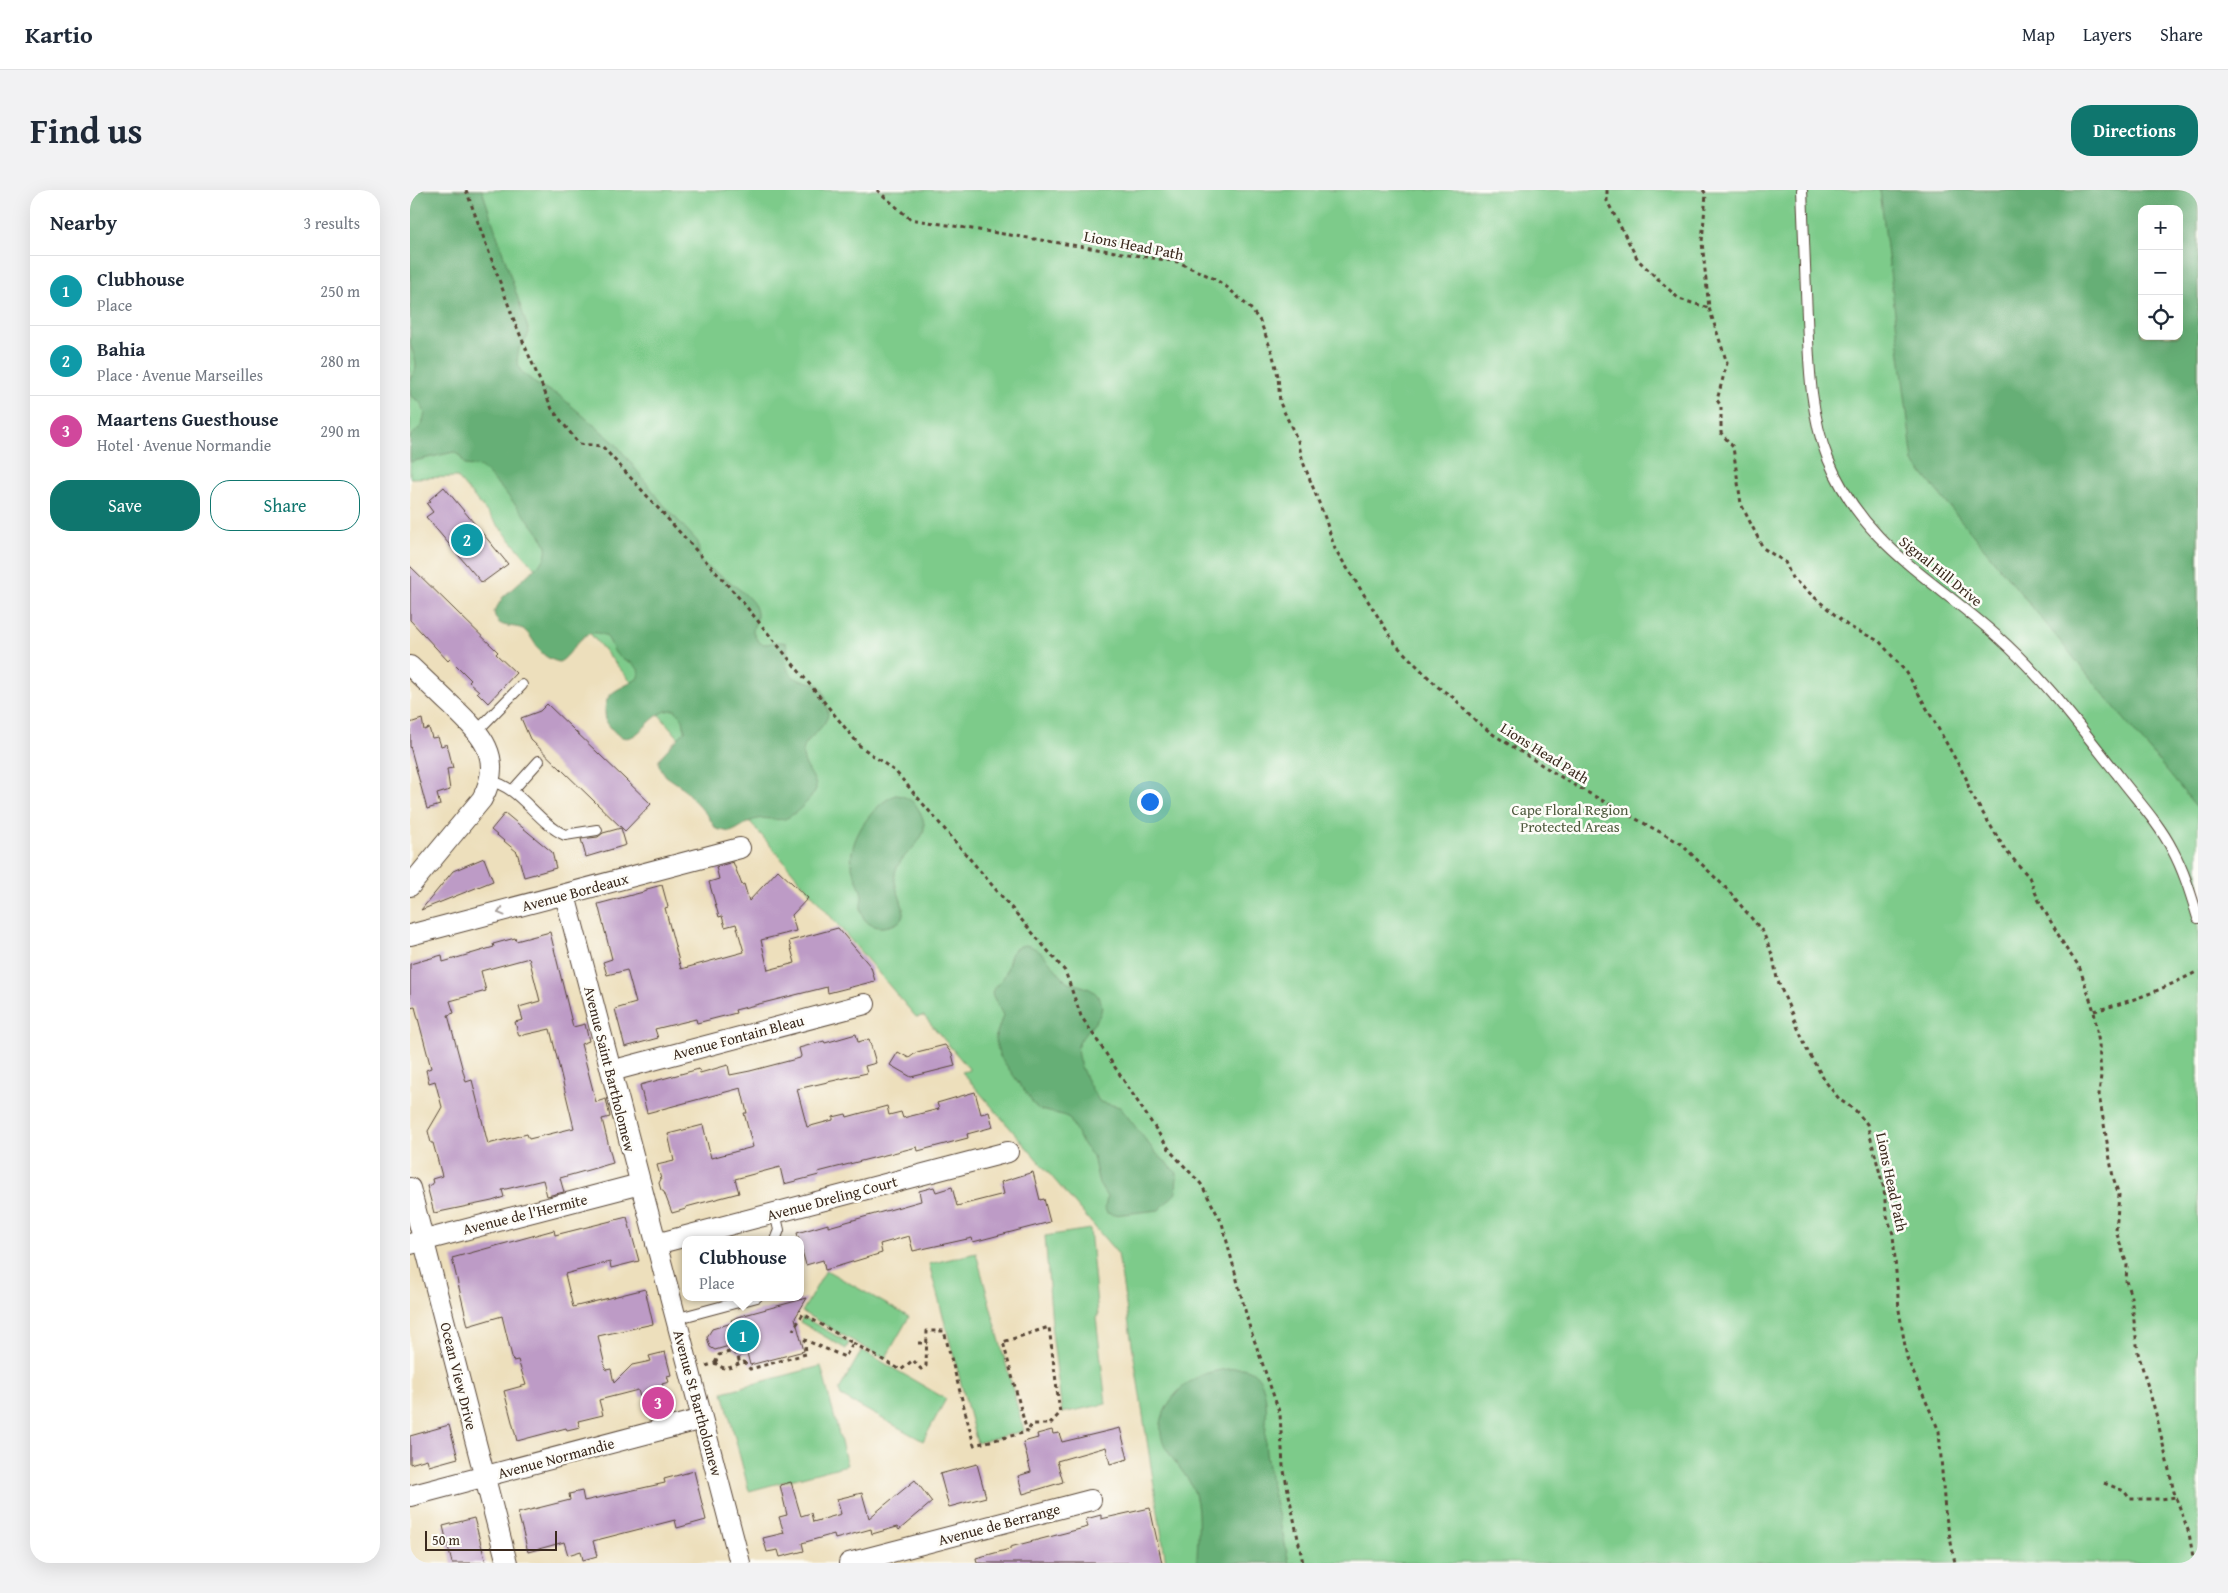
<!DOCTYPE html>
<html lang="en">
<head>
<meta charset="utf-8">
<style>
	body { margin:0; font-family:"Gentium Book Plus",serif; background:#f2f2f3; color:#1f2937 }
	.controls { position:absolute; right:15px; top:15px; display:grid; overflow:hidden; border-radius:10px; box-shadow:0 5px 20px #0002 }
	.controls button { width:45px; height:45px; display:grid; place-items:center; padding:0; border:0; border-bottom:1px solid #e0e1e3; background:#fff; color:#1f2937; font:25px sans-serif }
	.scale { position:absolute; left:15px; bottom:12px; width:132px; box-sizing:border-box; padding-left:5px; border:2px solid #3b2a1e; border-top:0; font-size:14px; line-height:18px; white-space:nowrap; color:#3b2a1e; -webkit-text-stroke:4px #fdfcf7; paint-order:stroke }
	.you { position:absolute; left:739px; top:611px; width:18px; height:18px; margin:-12px; border:4px solid #fff; border-radius:50%; background:#1a73e8; box-shadow:0 0 0 8px #1a73e833 }
	.badge { display:grid; place-items:center; width:32px; height:32px; border-radius:50%; background:#0f766e; color:#fff; font-size:16px; font-weight:700 }
	.pin { position:absolute; translate:-50% -50%; border:2px solid #fff; box-shadow:0 1px 5px #0006 }
	.popup { position:absolute; left:272px; top:1046px; width:122px; height:65px; box-sizing:border-box; display:grid; place-content:center; border-radius:10px; background:#fff; filter:drop-shadow(0 1px 4px #0005); font-size:16px; white-space:nowrap; color:#747a83 }
	.popup b { font-size:19px; color:#1f2937 }
	.popup::after { content:''; position:absolute; left:50%; top:100%; margin-left:-10px; border:10px solid transparent; border-top-color:#fff }
	.list { margin:0; padding:0; list-style:none }
	h2 { display:flex; justify-content:space-between; align-items:center; height:65px; margin:0; padding:0 20px; font-size:21px }
	h2 small { font-size:16px; font-weight:400; color:#747a83 }
	.list li { display:grid; grid-template-columns:32px 1fr auto; gap:15px; align-items:center; box-sizing:border-box; height:70px; padding:0 20px; border-top:1px solid #e0e1e3 }
	.list b { display:block; font-size:19px; white-space:nowrap }
	.list p { margin:0; font-size:16px; white-space:nowrap; color:#747a83 }
	.list em { font-size:16px; font-style:normal; color:#747a83 }
	.actions { display:flex; gap:10px; padding:15px 20px }
	.actions a { flex:1; padding:11px 0; border:1px solid #0f766e; border-radius:20px; text-align:center; font-size:18px; color:#0f766e }
	.actions .main { background:#0f766e; color:#fff }
	.icon { flex:none; width:28px; height:28px; fill:none; stroke:currentColor; stroke-width:2; stroke-linecap:round; stroke-linejoin:round }
	.map { position:relative; flex:none; width:1788px; height:1373px; overflow:hidden; border-radius:20px }
	header { display:flex; align-items:center; gap:30px; box-sizing:border-box; height:70px; padding:0 25px; background:#fff; border-bottom:1px solid #e0e1e3 }
	header strong { font-size:24px }
	nav { display:flex; gap:28px; margin-inline-start:auto; font-size:18px }
	.intro { display:flex; align-items:center; justify-content:space-between; box-sizing:border-box; height:120px; padding:0 30px }
	h1 { margin:0; font-size:35px }
	.button { padding:12px 22px; border-radius:20px; background:#0f766e; color:#fff; font-size:18px; font-weight:700 }
	main { display:flex; gap:30px; padding:0 30px }
	aside { flex:1; background:#fff; border-radius:20px; box-shadow:0 5px 20px #0002 }
	.map>svg:first-child { display:block }
	.green { fill:#7dcb8a; stroke:#5c7a54; fill-rule:evenodd }
	.forest { fill:#66af76; stroke:#506c4a; fill-rule:evenodd }
	.building { fill:#bd9bc6; fill-rule:evenodd }
	.lines { fill:none; stroke-linecap:round; stroke-linejoin:round }
	.lane-casing { stroke:#564536; stroke-width:12 }
	.street-casing { stroke:#564536; stroke-width:22 }
	.path { stroke:#564536; stroke-width:3; stroke-dasharray:4 4; stroke-linecap:butt }
	.lane { stroke:#fff; stroke-width:10 }
	.street { stroke:#fff; stroke-width:20 }
	.oneway { stroke:#a79f9a }
	.labels { text-anchor:middle; dominant-baseline:central; stroke-width:5; stroke-linejoin:round; paint-order:stroke }
	.street-label { font-size:15px; fill:#3b2a1e; stroke:#fdfcf7 }
	.park-label { font-size:15px; fill:#4f5a3e; stroke:#fdfcf7 }
</style>
</head>
<body>
<header>
<strong>Kartio</strong>
<nav><a>Map</a><a>Layers</a><a>Share</a></nav>
</header>
<div class="intro"><h1>Find us</h1><a class="button">Directions</a></div>
<main>
<aside>
<h2>Nearby<small>3 results</small></h2>
<ul class="list">
<li><span class="badge" style="background:#0f9aa8">1</span><div><b>Clubhouse</b><p>Place</p></div><em>250 m</em></li>
<li><span class="badge" style="background:#0f9aa8">2</span><div><b>Bahia</b><p>Place · Avenue Marseilles</p></div><em>280 m</em></li>
<li><span class="badge" style="background:#d1479c">3</span><div><b>Maartens Guesthouse</b><p>Hotel · Avenue Normandie</p></div><em>290 m</em></li>
</ul>
<div class="actions"><a class="main">Save</a><a>Share</a></div>
</aside>
<div class="map">
<svg width="1788" height="1373" viewBox="0 0 1788 1373">
	<rect width="100%" height="100%" fill="#fdfcf7"/>
	<filter id="ink" filterUnits="userSpaceOnUse"><feTurbulence type="fractalNoise" baseFrequency=".02" numOctaves="2"/><feDisplacementMap in="SourceGraphic" scale="10" xChannelSelector="R" yChannelSelector="G"/><feConvolveMatrix kernelMatrix="1 2 1 2 8 2 1 2 1" color-interpolation-filters="sRGB"/></filter>
	<filter id="wash" filterUnits="userSpaceOnUse"><feTurbulence type="fractalNoise" baseFrequency=".0096" numOctaves="4" result="noise"/><feDisplacementMap in="SourceGraphic" scale="20" xChannelSelector="R" yChannelSelector="G"/><feGaussianBlur stdDeviation="1.12" result="paint"/><feColorMatrix in="noise" values="0 0 0 0 0 0 0 0 0 0 0 0 0 0 0 0 0 1.4 0 .05"/><feComposite in="paint" operator="in"/></filter>
	<g filter="url(#wash)">
		<rect width="100%" height="100%" fill="#eddfbc"/>
		<!-- green -->
		<path class="green" d="M 0,0 L 1788,0 L 1788,1373 L 756,1373 L 708,1064 L 552,882 L 560,880 L 514,826 L 506,827 L 47,287 L 0,288 ZM 1732,19 L 1769,19 L 1769,146 L 1732,146 Z
			M 680,1039 L 688,1126 L 686,1127 L 696,1214 L 652,1223 L 641,1134 L 642,1134 L 635,1046 Z
			M 566,1063 L 614,1241 L 567,1253 L 519,1074 Z
			M 416,1080 L 499,1127 L 475,1169 L 392,1122 Z
			M 393,1127 L 439,1153 L 436,1159 L 390,1132 Z
			M 452,1160 L 536,1209 L 513,1251 L 431,1206 L 429,1200 Z
			M 411,1176 L 437,1275 L 339,1301 L 313,1202 Z"/>
		<!-- forest -->
		<path class="forest" d="M 0,0 L 72,0 L 119,142 L 117,148 L 109,158 L 107,171 L 110,180 L 126,194 L 150,206 L 206,254 L 253,314 L 288,352 L 290,372 C 304,382 346,405 347,423 C 348,430 343,435 343,442 C 352,464 360,448 376,453 C 380,462 373,474 379,482 C 392,500 412,481 416,513 C 417,519 419,523 417,528 C 412,541 394,549 393,562 C 392,576 405,585 406,597 C 406,606 383,627 374,629 C 365,631 356,627 348,629 C 338,630 330,639 320,642 L 306,639 L 298,626 L 272,597 L 256,586 L 249,576 L 249,570 L 253,564 L 275,541 L 273,529 L 265,520 C 235,518 224,575 196,531 C 191,501 206,502 227,489 C 235,474 214,472 206,464 C 202,459 201,451 196,446 C 171,432 163,467 149,472 C 125,466 128,451 113,439 C 100,434 87,440 84,422 L 93,407 L 133,371 C 136,366 137,362 136,356 C 133,344 83,288 71,277 L 55,275 L 50,266 L 44,262 L 0,272 L 0,247 L 12,235 L 15,223 L 10,212 L 0,205 L 0,188 C 11,178 4,166 0,154 Z
			M 1470,0 L 1788,0 L 1788,619 L 1503,272 ZM 1732,19 L 1769,19 L 1769,146 L 1732,146 Z
			M 485,605 C 493,605 503,610 507,617 C 530,651 491,658 485,683 C 481,704 513,732 473,737 C 463,738 453,732 451,721 C 450,716 452,711 452,706 C 451,696 444,687 442,677 C 437,651 461,616 485,605 Z
			M 615,755 C 631,757 642,775 652,787 C 659,797 679,793 688,806 C 702,826 673,839 668,856 C 664,869 682,901 690,912 L 710,917 L 745,962 L 767,983 L 766,1003 L 749,1020 L 704,1025 L 697,1023 L 695,1019 L 697,1007 L 689,994 L 683,966 L 674,956 L 659,928 L 653,925 L 630,920 L 625,916 L 589,865 L 585,849 L 593,825 L 583,806 L 582,802 C 586,795 594,789 596,782 C 601,770 598,758 615,755 Z
			M 825,1178 C 838,1177 847,1182 852,1194 C 861,1216 853,1241 856,1263 C 861,1300 872,1337 879,1373 L 787,1373 C 787,1351 791,1326 785,1304 C 779,1285 761,1271 753,1252 C 743,1227 766,1197 788,1187 C 799,1181 812,1180 825,1178 Z"/>
		<g id="blocks">
			<!-- building -->
			<path class="building" d="M 34,297 L 98,374 L 72,393 L 16,327 L 23,322 L 17,314 L 21,311 L 19,310 Z
				M 0,376 L 88,462 L 86,464 L 106,483 L 78,513 L 67,502 L 69,501 L 59,492 L 61,490 L 40,469 L 38,471 L 0,430 Z
				M 137,514 L 241,614 L 215,641 L 120,549 L 111,528 L 130,521 Z
				M 12,529 L 14,540 L 19,538 L 22,548 L 28,547 L 31,556 L 37,554 L 43,578 L 37,579 L 40,600 L 27,604 L 30,615 L 17,619 L 0,556 L 0,533 Z
				M 95,623 L 142,662 L 146,678 L 114,687 L 107,662 L 81,640 Z
				M 211,638 L 216,655 L 176,667 L 171,649 L 188,647 L 193,643 Z
				M 74,668 L 83,691 L 11,720 L 43,681 Z
				M 323,672 L 332,695 L 334,694 L 339,711 L 368,680 L 398,708 L 382,725 L 386,741 L 351,750 L 358,780 L 385,773 L 379,751 L 428,738 L 461,777 L 465,791 L 418,803 L 417,797 L 325,820 L 326,823 L 287,833 L 286,829 L 245,839 L 248,848 L 215,857 L 205,819 L 226,813 L 217,780 L 197,785 L 193,772 L 202,769 L 188,714 L 237,701 L 237,699 L 252,695 L 258,717 L 255,718 L 271,779 L 334,762 L 326,734 L 315,737 L 312,726 L 309,727 L 299,692 L 309,689 L 306,677 Z
				M 140,742 L 163,837 L 175,834 L 179,851 L 171,854 L 186,912 L 196,909 L 200,927 L 192,929 L 203,973 L 150,988 L 154,1002 L 137,1006 L 133,990 L 92,1000 L 94,1007 L 82,1011 L 24,1023 L 17,996 L 23,994 L 22,989 L 32,986 L 23,953 L 21,953 L 18,941 L 32,917 L 25,891 L 19,893 L 16,880 L 21,878 L 5,817 L 0,818 L 0,774 L 32,765 L 33,772 L 84,757 L 83,754 L 105,748 L 106,751 ZM 119,768 L 130,811 L 109,817 L 113,830 L 105,832 L 109,846 L 140,839 L 164,938 L 119,949 L 117,944 L 78,954 L 62,890 L 56,892 L 38,825 L 44,823 L 40,811 L 76,801 L 71,781 Z
				M 446,844 L 448,852 L 459,849 L 466,873 L 455,876 L 457,883 L 387,899 L 397,937 L 423,930 L 423,927 L 436,924 L 437,927 L 477,916 L 479,925 L 491,922 L 493,928 L 529,919 L 527,913 L 565,902 L 571,924 L 579,922 L 583,937 L 557,944 L 558,948 L 508,961 L 507,957 L 463,968 L 408,982 L 409,985 L 374,994 L 370,977 L 325,989 L 329,1003 L 276,1017 L 276,1019 L 262,1023 L 254,1002 L 251,1000 L 249,993 L 251,989 L 247,975 L 264,971 L 258,944 L 293,935 L 301,968 L 343,957 L 334,923 L 337,923 L 331,898 L 237,923 L 230,895 L 289,879 L 290,883 L 318,875 L 320,885 L 340,881 L 390,868 L 391,866 L 389,858 L 414,851 L 415,853 Z
				M 535,855 L 542,864 L 545,876 L 501,887 L 480,875 L 488,862 L 499,868 L 507,862 Z
				M 623,982 L 630,1010 L 634,1009 L 640,1032 L 563,1052 L 562,1048 L 503,1061 L 499,1046 L 470,1054 L 472,1063 L 429,1076 L 415,1080 L 413,1070 L 396,1075 L 387,1043 L 418,1034 L 418,1037 L 422,1036 L 511,1011 L 509,1001 L 524,997 L 526,1002 L 542,997 L 547,1016 L 594,1004 L 591,992 Z
				M 217,1027 L 229,1071 L 201,1078 L 200,1072 L 155,1084 L 163,1117 L 235,1099 L 243,1134 L 188,1146 L 196,1180 L 201,1179 L 204,1193 L 222,1175 L 241,1171 L 239,1166 L 255,1162 L 261,1185 L 257,1186 L 259,1192 L 252,1194 L 254,1200 L 230,1207 L 228,1200 L 189,1210 L 193,1225 L 168,1231 L 170,1237 L 157,1240 L 156,1238 L 107,1251 L 94,1201 L 116,1195 L 108,1170 L 103,1171 L 92,1126 L 58,1136 L 42,1068 L 144,1040 L 145,1045 Z
				M 397,1108 L 385,1128 L 394,1161 L 340,1175 L 337,1163 L 331,1165 L 319,1156 L 305,1160 L 300,1157 L 297,1147 L 302,1139 L 322,1133 L 321,1130 L 327,1127 Z
				M 39,1235 L 48,1268 L 19,1276 L 17,1269 L 0,1274 L 0,1246 Z
				M 710,1238 L 718,1269 L 700,1274 L 696,1257 L 647,1271 L 653,1292 L 613,1304 L 608,1286 L 621,1282 L 613,1252 L 628,1248 L 627,1244 L 642,1240 L 643,1244 L 649,1243 L 652,1252 Z
				M 567,1274 L 576,1307 L 539,1317 L 530,1284 Z
				M 284,1281 L 296,1330 L 267,1338 L 265,1330 L 183,1351 L 187,1366 L 173,1370 L 171,1361 L 158,1365 L 154,1352 L 118,1362 L 108,1323 L 160,1310 L 159,1304 L 172,1301 L 174,1311 L 255,1293 L 254,1289 Z
				M 505,1290 L 522,1312 L 489,1340 L 487,1337 L 462,1344 L 461,1339 L 425,1349 L 424,1344 L 392,1353 L 394,1361 L 370,1367 L 368,1360 L 357,1362 L 353,1348 L 374,1343 L 369,1327 L 377,1325 L 370,1295 L 381,1292 L 391,1326 L 401,1323 L 403,1332 L 431,1324 L 427,1309 L 452,1303 L 459,1328 Z
				M 740,1318 L 752,1373 L 567,1373 L 566,1368 L 600,1359 L 600,1357 L 678,1337 L 676,1329 L 691,1325 L 691,1329 Z
				M 64,1328 L 76,1373 L 42,1373 L 33,1336 Z"/>
		</g>
	</g>
	<g filter="url(#ink)">
		<use href="#blocks" fill-opacity="0" stroke="#564536" stroke-width="1"/>
		<g class="lines">
			<defs>
				<path id="lane" d="M 1392,0 C 1394,42 1395,84 1397,127 C 1399,174 1400,224 1418,269 C 1454,356 1521,387 1588,447 C 1633,487 1670,537 1708,585 C 1726,609 1748,632 1762,659 C 1774,681 1781,705 1788,728
					M 67,541 L 112,495
					M 80,591 C 111,597 126,632 155,645 L 187,640
					M 102,601 L 129,571
					M 365,1023 L 369,1040 L 365,1050
					M 265,1129 L 347,1107"/>
				<path id="street" d="M 0,476 C 14,489 28,503 42,516 C 71,544 95,567 72,609 L 0,696
					M 155,705 L 330,1373
					M 0,745 L 330,658
					M 201,881 L 455,814
					M 0,998 L 97,1373
					M 0,1054 L 230,994
					M 246,1054 L 598,962
					M 0,1306 L 292,1229
					M 439,1373 L 681,1310"/>
			</defs>
			<!-- lane casing -->
			<use href="#lane" class="lane-casing"/>
			<!-- street casing -->
			<use href="#street" class="street-casing"/>
			<!-- path -->
			<path class="path" d="M 56,0 L 105,133 L 142,219 L 169,254 L 192,256 L 330,409 L 450,556 L 486,582 L 655,781 L 671,826 L 761,962 L 791,994 L 812,1033 L 839,1135 L 870,1224 L 873,1276 L 893,1373
				M 467,0 L 500,29 L 768,72 L 805,89 L 818,98 L 840,118 L 850,131 L 862,162 L 868,186 L 870,213 L 888,251 L 893,272 L 915,328 L 925,359 L 986,455 L 1028,497 L 1044,508 L 1066,531 L 1084,545 L 1164,595 L 1270,653 L 1318,700 L 1353,742 L 1363,767 L 1367,789 L 1398,862 L 1415,891 L 1430,910 L 1445,920 L 1457,934 L 1474,999 L 1476,1023 L 1483,1044 L 1489,1120 L 1497,1168 L 1529,1241 L 1535,1322 L 1545,1373
				M 1197,0 L 1197,11 L 1228,70 L 1269,109 L 1299,118
				M 1293,0 L 1296,4 L 1292,52 L 1299,118 L 1317,173 L 1307,210 L 1311,216 L 1311,243 L 1323,257 L 1331,314 L 1353,358 L 1375,372 L 1382,388 L 1438,436 L 1469,451 L 1497,483 L 1556,588 L 1560,602 L 1596,661 L 1619,687 L 1628,709 L 1657,760 L 1669,776 L 1684,821 L 1689,854 L 1691,885 L 1689,905 L 1703,987 L 1709,1005 L 1706,1041 L 1717,1075 L 1716,1091 L 1721,1107 L 1728,1163 L 1746,1224 L 1764,1302 L 1779,1343 L 1784,1373
				M 1684,821 C 1721,812 1754,799 1788,781
				M 443,1153 L 491,1180 L 503,1170 L 511,1179 L 516,1176 L 517,1141 L 534,1141 L 564,1255 L 617,1242 L 593,1152 L 639,1137 L 650,1223 L 640,1234 L 622,1234 L 617,1242
				M 508,1153 L 517,1153
				M 305,1173 L 309,1165 L 323,1161 L 328,1167 L 330,1174
				M 296,1176 L 305,1173 C 318,1183 320,1176 334,1172 L 340,1179 L 396,1164 L 395,1150 L 435,1167 L 443,1153 L 393,1124 L 383,1140
				M 1694,1293 L 1714,1301 L 1720,1309 L 1750,1309 L 1766,1307"/>
			<!-- lane -->
			<use href="#lane" class="lane"/>
			<!-- street -->
			<use href="#street" class="street"/>
		</g>
		<!-- one-way arrows -->
		<defs><path id="oneway-chevron" d="M-2-3.5L2.5 0L-2 3.5" fill="none" stroke-width="1.6" stroke-linecap="round" stroke-linejoin="round" transform="scale(1.25)"/></defs>
		<use class="oneway" href="#oneway-chevron" transform="translate(91 722) rotate(165)"/>
	</g>
	<g class="labels">
		<!-- street labels -->
		<g class="street-label">
			<text transform="translate(724 55) rotate(11)">Lions Head Path</text>
			<text transform="translate(1531 381) rotate(39)">Signal Hill Drive</text>
			<text transform="translate(1135 563) rotate(32)">Lions Head Path</text>
			<text transform="translate(165 702) rotate(-15)">Avenue Bordeaux</text>
			<text transform="translate(328 847) rotate(-15)">Avenue Fontain Bleau</text>
			<text transform="translate(200 879) rotate(76)">Avenue Saint Bartholomew</text>
			<text transform="translate(1482 992) rotate(78)">Lions Head Path</text>
			<text transform="translate(422 1008) rotate(-15)">Avenue Dreling Court</text>
			<text transform="translate(115 1024) rotate(-14)">Avenue de l'Hermite</text>
			<text transform="translate(49 1186) rotate(76)">Ocean View Drive</text>
			<text transform="translate(288 1213) rotate(75)">Avenue St Bartholomew</text>
			<text transform="translate(146 1268) rotate(-15)">Avenue Normandie</text>
			<text transform="translate(589 1334) rotate(-15)">Avenue de Berrange</text>
		</g>
		<!-- park labels -->
		<g class="park-label">
			<text x="1160" y="619">Cape Floral Region<tspan x="1160" dy="17">Protected Areas</tspan></text>
		</g>
	</g>
</svg>
<div class="controls">
<button>+</button>
<button>−</button>
<button><svg class="icon" aria-label="locate" viewBox="0 0 24 24"><circle cx="12" cy="12" r="6"/><path d="M12 2v4M12 18v4M2 12h4M18 12h4"/></svg></button>
</div>
<div class="scale">50 m</div>
<div class="you"></div>
<div class="pin badge" style="left:333px;top:1146px;background:#0f9aa8">1</div>
<div class="popup"><b>Clubhouse</b>Place</div>
<div class="pin badge" style="left:57px;top:350px;background:#0f9aa8">2</div>
<div class="pin badge" style="left:248px;top:1213px;background:#d1479c">3</div>
</div>
</main>
</body>
</html>
